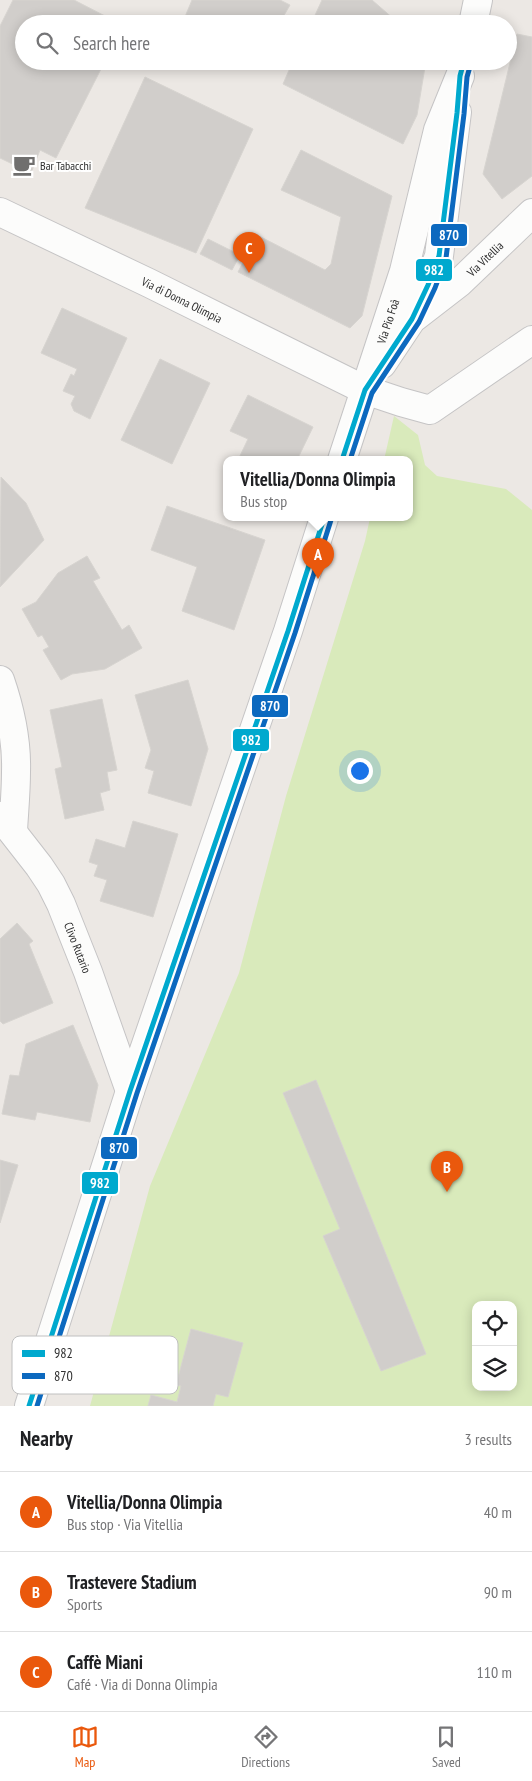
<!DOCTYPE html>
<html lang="en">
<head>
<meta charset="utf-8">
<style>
	body { margin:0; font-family:"PT Sans Narrow",sans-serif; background:#f2f2f2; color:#202124 }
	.controls { position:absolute; right:15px; bottom:15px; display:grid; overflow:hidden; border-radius:10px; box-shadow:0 2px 12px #0003 }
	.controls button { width:45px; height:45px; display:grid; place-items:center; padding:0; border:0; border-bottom:1px solid #e0e0e0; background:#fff; color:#202124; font:25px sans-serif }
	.you { position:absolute; left:359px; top:770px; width:18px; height:18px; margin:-12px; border:4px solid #fff; border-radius:50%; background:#1a73e8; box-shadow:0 0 0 8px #1a73e833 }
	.badge { display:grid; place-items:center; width:32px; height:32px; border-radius:50%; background:#ea580c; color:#fff; font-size:16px; font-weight:700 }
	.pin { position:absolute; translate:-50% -41px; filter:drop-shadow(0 1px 2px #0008) }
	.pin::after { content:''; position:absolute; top:26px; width:18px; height:15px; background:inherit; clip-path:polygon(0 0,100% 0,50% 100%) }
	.popup { position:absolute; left:223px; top:456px; width:190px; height:65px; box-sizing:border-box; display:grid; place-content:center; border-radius:10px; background:#fff; filter:drop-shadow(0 1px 4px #0005); font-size:16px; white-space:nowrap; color:#757577 }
	.popup b { font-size:19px; color:#202124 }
	.popup::after { content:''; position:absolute; left:50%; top:100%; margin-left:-10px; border:10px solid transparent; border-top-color:#fff }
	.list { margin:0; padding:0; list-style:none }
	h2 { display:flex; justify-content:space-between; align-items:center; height:65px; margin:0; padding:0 20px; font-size:21px }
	h2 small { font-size:16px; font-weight:400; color:#757577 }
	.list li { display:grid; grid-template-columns:32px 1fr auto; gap:15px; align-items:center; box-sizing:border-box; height:80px; padding:0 20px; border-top:1px solid #e0e0e0 }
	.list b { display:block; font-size:19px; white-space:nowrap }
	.list p { margin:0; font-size:16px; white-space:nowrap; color:#757577 }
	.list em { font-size:16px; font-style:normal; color:#757577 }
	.icon { flex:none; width:28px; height:28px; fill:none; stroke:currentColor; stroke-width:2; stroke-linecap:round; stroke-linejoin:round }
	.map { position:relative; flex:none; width:532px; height:1406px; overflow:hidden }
	.search { position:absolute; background:#fff; box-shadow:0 2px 12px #0003; left:15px; right:15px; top:15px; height:55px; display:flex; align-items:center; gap:12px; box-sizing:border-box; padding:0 18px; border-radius:28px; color:#757577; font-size:19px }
	.sheet { height:305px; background:#fff }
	nav { display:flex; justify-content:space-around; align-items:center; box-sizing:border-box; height:70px; border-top:1px solid #e0e0e0; background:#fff; font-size:14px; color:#757577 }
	nav a { display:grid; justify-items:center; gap:2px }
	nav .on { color:#ea580c }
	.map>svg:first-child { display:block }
	.pitch { fill:#d9eabb; fill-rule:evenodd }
	.building { fill:#d1cecb; stroke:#d7d4d0 }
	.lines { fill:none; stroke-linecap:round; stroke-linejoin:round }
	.street-casing { stroke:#c5c4c5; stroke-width:30 }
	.secondary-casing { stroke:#c5c4c5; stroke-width:30 }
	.street { stroke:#fcfcfb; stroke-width:28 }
	.secondary { stroke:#fcfcfb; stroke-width:28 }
	.bus-1-casing { stroke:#fff; stroke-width:9 }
	.bus-2-casing { stroke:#fff; stroke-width:9 }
	.bus-1 { stroke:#00a9ce; stroke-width:5 }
	.bus-2 { stroke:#0c69bf; stroke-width:5 }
	.labels { text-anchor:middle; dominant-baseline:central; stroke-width:4; stroke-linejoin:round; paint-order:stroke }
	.poi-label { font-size:12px; fill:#2e2e2e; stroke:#fff; text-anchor:start }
	.street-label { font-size:12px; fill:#2e2e2e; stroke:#fff }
	.key { fill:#fff; stroke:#c0c0c0; stroke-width:1 }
	.key-label { font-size:14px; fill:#2e2e2e }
	.line-badge { stroke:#fff; stroke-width:2 }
	.badge-label { font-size:14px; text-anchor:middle; font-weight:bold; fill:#fff }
</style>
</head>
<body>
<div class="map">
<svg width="532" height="1406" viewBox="0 0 532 1406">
	<rect width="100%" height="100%" fill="#ece8e4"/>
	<!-- pitch -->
	<path class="pitch" d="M 394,416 L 418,435 L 425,465 L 437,476 L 506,489 L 532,510 L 532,1406 L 90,1406 L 150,1186 L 239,973 L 286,796 L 365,541 L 370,518 L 409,518 L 409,460 L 384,460 ZM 476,1305 L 513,1305 L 513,1387 L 476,1387 Z"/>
	<!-- building -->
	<path class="building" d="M 13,0 L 74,0 L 105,16 L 101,24 L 24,24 L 24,61 L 105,61 L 56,158 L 40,150 L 31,173 L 0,158 L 0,26 Z
		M 192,0 L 280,0 L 290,5 L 279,24 L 182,24 Z
		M 322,0 L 372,0 L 395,20 L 395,24 L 311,24 Z
		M 517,34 L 532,37 L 532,176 L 502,199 L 483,174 Z
		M 293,61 L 426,61 L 417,115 L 403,144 L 283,84 Z
		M 145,77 L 253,129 L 196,253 L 85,208 Z
		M 301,150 L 392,196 L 362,316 L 350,328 L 238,272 L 257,235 L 325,270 L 331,264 L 341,217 L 281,190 Z
		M 208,239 L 240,255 L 232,270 L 200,254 Z
		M 62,308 L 127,338 L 90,419 L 74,411 L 71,404 L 75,396 L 63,391 L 71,374 L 74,376 L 77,369 L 41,353 Z
		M 160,359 L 210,383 L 172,464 L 121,440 Z
		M 248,395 L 313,427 L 297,460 L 238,460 L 248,439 L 230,431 Z
		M 1,477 L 26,503 L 44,540 L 0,587 Z
		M 167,506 L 265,540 L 234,630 L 182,611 L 197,567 L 151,550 Z
		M 87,556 L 100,578 L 93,581 L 122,630 L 129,625 L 142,648 L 105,669 L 72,674 L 61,680 L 43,650 L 49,647 L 42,635 L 38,637 L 22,609 L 36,602 L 58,573 Z
		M 188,680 L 208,749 L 191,806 L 148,793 L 154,771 L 145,768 L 151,750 L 135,695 Z
		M 102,699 L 117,770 L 107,772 L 110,790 L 100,793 L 104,810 L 65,819 L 55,769 L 62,767 L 50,710 Z
		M 133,821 L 178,834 L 153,917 L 100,901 L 107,880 L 94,876 L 98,865 L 89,862 L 96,839 L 125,848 Z
		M 17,923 L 33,941 L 29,944 L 53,1003 L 3,1024 L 0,1021 L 0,939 Z
		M 73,1025 L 98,1085 L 90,1122 L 37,1112 L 35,1120 L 2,1114 L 10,1075 L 19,1076 L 26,1044 Z
		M 316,1080 L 426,1354 L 381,1371 L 323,1236 L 340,1229 L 283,1093 Z
		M 0,1160 L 18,1165 L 0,1223 Z
		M 191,1329 L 243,1343 L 228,1397 L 216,1394 L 213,1406 L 148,1406 L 151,1395 L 177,1402 L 181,1386 L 176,1385 Z"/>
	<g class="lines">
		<defs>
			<g id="street">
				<path d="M 365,390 L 401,402 L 430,410 L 532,340"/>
				<path d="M 0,680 C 10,709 17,741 16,772 C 16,792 14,812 13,831"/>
				<path id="s1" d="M 0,816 L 39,866 L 51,884 L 61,904 L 88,972 L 130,1091"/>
			</g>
			<g id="secondary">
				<path d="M 473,24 L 478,0"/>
				<path id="s2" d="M 0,212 L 149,283 L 365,390"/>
				<path id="s3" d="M 415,317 L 459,283 L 532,213"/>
				<path d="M 382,364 L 412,319 L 428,285 L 439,256 L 457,112"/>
				<path id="s4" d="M 342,460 L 404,271 L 438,130 L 460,76"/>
				<path d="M 29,1406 L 130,1091 L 288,631 L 324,518"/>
			</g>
		</defs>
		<!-- street casing -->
		<use href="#street" class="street-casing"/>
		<!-- secondary casing -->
		<use href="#secondary" class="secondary-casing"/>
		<!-- street -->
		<use href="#street" class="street"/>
		<!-- secondary -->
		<use href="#secondary" class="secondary"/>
		<defs>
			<path id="bus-1" d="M 342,460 L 365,390 L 412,319 L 428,285 L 439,256 L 457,113 L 460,76 L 464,61
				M 29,1406 L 130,1091 L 288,631 L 324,518"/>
			<path id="bus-2" d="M 350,460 L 372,393 L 419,322 L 435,288 L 446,258 L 464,114 L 467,77 L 471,63
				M 37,1406 L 137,1093 L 295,633 L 331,520"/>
		</defs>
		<!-- bus-1 casing -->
		<use href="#bus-1" class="bus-1-casing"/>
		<!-- bus-2 casing -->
		<use href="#bus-2" class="bus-2-casing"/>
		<!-- bus-1 -->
		<use href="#bus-1" class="bus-1"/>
		<!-- bus-2 -->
		<use href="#bus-2" class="bus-2"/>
	</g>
	<!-- icons -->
	<defs>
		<symbol id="cafe-bare" viewBox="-9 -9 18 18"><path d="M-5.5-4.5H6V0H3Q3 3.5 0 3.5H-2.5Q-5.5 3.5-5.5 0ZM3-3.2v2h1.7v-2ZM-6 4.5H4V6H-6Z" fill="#706f6e" stroke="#fff" stroke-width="2.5" paint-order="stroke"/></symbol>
	</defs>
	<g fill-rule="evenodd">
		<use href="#cafe-bare" x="8" y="149" width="32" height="32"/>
	</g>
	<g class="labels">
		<!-- poi labels -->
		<g class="poi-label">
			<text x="40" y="165">Bar Tabacchi</text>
		</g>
		<!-- street labels -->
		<g class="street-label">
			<text stroke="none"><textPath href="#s3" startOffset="91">Via Vitellia</textPath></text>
			<text stroke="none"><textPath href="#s2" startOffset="202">Via di Donna Olimpia</textPath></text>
			<text stroke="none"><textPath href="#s4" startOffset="146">Via Pio Foà</textPath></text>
			<text stroke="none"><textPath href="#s1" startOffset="154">Clivo Rutario</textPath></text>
		</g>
	</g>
	<!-- legend -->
	<rect x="12" y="1336" width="166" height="58" rx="8" class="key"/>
	<rect x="22" y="1350" width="23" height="7" fill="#00a9ce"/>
	<rect x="22" y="1373" width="23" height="6" fill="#0c69bf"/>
	<g class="key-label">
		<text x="54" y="1358">982</text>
		<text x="54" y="1381">870</text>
	</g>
	<g class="line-badge">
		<rect x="430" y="223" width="38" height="24" rx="5" fill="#0c69bf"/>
		<rect x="415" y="258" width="38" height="24" rx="5" fill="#00a9ce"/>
		<rect x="251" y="694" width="38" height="24" rx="5" fill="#0c69bf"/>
		<rect x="232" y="728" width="38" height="24" rx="5" fill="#00a9ce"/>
		<rect x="100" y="1136" width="38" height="24" rx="5" fill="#0c69bf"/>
		<rect x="81" y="1171" width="38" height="24" rx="5" fill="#00a9ce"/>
	</g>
	<g class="badge-label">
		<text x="449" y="240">870</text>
		<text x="434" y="275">982</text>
		<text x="270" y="711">870</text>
		<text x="251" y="745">982</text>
		<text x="119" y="1153">870</text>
		<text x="100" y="1188">982</text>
	</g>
</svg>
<div class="controls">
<button><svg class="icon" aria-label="locate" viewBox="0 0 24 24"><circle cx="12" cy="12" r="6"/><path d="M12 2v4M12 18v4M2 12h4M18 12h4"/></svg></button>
<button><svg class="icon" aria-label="layers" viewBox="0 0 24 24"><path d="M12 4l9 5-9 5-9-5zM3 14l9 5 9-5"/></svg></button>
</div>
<div class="you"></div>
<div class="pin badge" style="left:318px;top:579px">A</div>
<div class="popup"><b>Vitellia/Donna Olimpia</b>Bus stop</div>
<div class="pin badge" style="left:447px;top:1192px">B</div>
<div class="pin badge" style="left:249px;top:273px">C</div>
<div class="search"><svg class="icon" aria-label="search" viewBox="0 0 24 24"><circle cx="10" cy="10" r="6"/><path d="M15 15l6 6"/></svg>Search here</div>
</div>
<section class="sheet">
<h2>Nearby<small>3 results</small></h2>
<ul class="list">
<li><span class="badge">A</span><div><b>Vitellia/Donna Olimpia</b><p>Bus stop · Via Vitellia</p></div><em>40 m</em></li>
<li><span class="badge">B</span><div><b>Trastevere Stadium</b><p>Sports</p></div><em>90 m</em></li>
<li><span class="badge">C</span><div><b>Caffè Miani</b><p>Café · Via di Donna Olimpia</p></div><em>110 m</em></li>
</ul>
</section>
<nav>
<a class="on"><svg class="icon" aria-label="map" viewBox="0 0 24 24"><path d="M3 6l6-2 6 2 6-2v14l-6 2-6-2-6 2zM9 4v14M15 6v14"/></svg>Map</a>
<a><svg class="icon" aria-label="directions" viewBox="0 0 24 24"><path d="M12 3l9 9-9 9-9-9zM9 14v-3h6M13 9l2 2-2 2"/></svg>Directions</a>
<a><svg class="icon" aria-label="saved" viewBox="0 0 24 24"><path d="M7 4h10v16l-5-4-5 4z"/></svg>Saved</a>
</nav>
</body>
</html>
